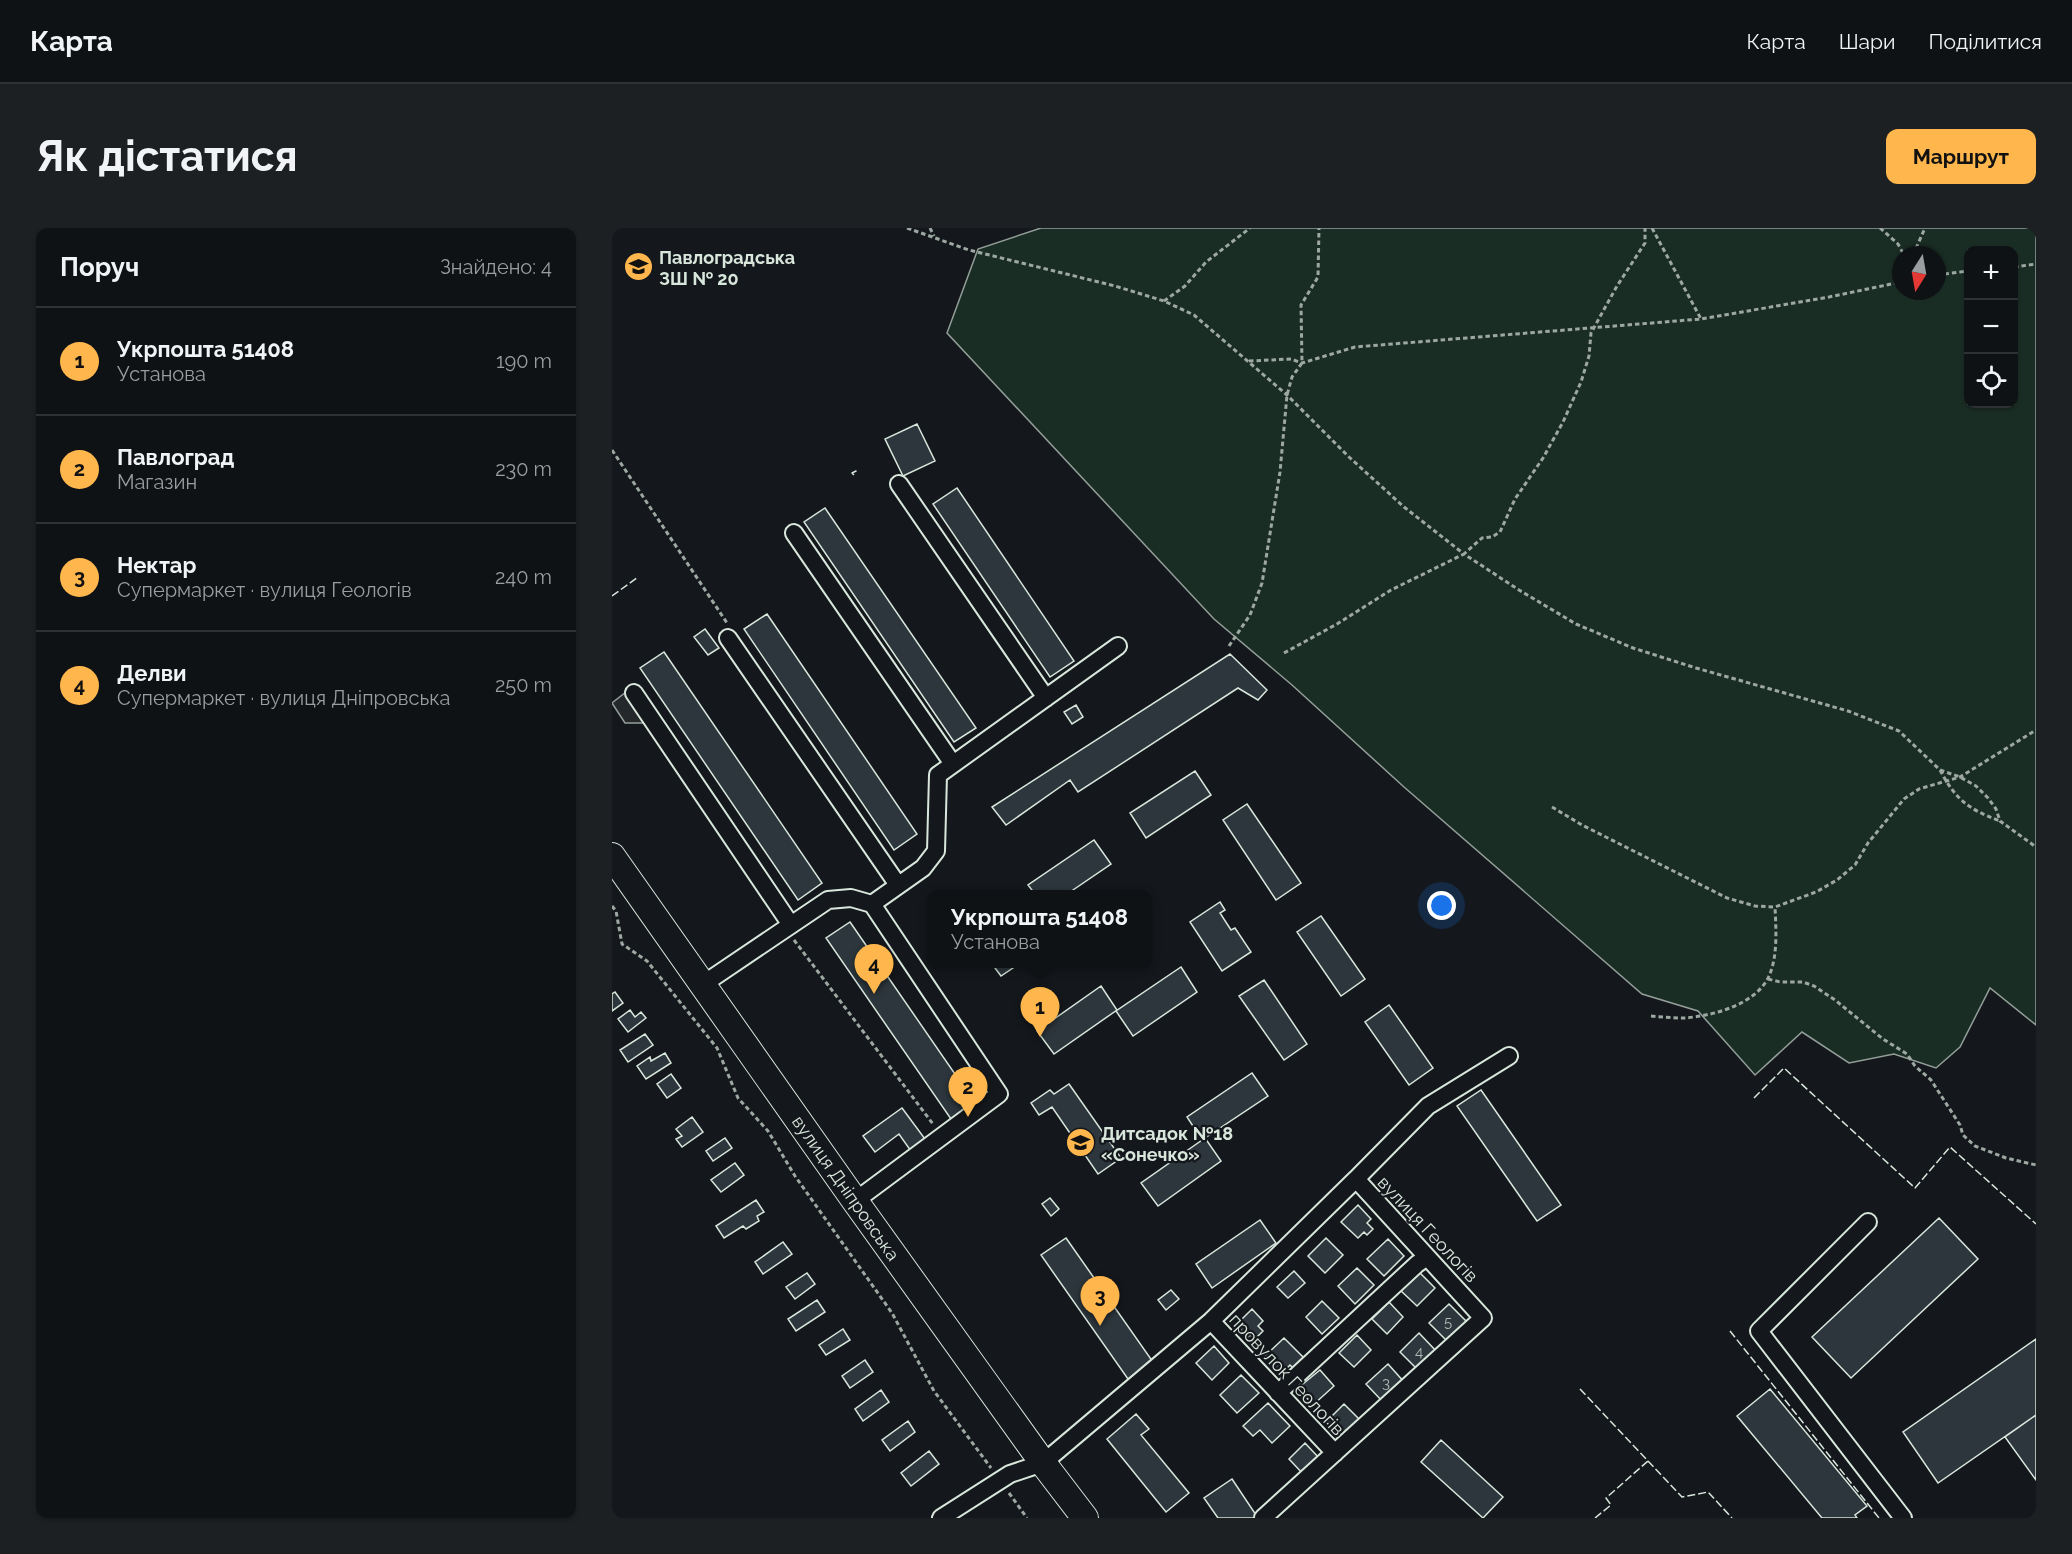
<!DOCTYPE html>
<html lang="uk">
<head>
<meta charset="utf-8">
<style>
	body { margin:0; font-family:Raleway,sans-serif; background:#1d2022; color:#f1f3f6 }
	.controls { position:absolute; right:18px; top:18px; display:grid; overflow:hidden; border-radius:12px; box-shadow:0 2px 4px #0004 }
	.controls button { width:54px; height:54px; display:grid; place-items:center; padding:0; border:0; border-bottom:2px solid #2f3234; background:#0f1215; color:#f1f3f6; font:30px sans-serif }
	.compass { position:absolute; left:1280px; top:18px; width:54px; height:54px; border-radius:50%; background:#0f1215; box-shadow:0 2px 4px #0004; rotate:191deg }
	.you { position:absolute; left:830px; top:678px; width:21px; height:21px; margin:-15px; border:4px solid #fff; border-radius:50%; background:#1a73e8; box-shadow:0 0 0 9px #1a73e833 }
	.badge { display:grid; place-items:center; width:39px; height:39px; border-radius:50%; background:#ffb74d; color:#111; font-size:20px; font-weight:700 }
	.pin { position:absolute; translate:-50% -50px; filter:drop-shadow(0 2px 3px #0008) }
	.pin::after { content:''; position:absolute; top:32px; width:21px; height:18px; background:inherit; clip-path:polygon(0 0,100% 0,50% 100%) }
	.popup { position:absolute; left:315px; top:662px; width:225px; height:78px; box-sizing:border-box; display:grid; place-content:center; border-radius:12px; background:#0f1215; filter:drop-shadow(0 2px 4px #0005); font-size:20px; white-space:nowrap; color:#9b9ea0 }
	.popup b { font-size:22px; color:#f1f3f6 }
	.popup::after { content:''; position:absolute; left:50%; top:100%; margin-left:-12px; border:12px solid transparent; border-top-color:#0f1215 }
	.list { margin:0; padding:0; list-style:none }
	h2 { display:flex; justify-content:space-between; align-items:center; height:78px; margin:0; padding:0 24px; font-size:26px }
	h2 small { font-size:20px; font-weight:400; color:#9b9ea0 }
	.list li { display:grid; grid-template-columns:39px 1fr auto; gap:18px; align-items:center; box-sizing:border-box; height:108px; padding:0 24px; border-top:2px solid #2f3234 }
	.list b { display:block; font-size:22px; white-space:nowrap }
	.list p { margin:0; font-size:20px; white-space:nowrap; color:#9b9ea0 }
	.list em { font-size:20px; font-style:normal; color:#9b9ea0 }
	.icon { flex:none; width:33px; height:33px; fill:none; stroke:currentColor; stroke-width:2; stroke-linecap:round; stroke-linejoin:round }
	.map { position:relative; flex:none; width:1424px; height:1290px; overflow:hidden; border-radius:12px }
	header { display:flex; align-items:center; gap:36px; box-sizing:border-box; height:84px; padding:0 30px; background:#0f1215; border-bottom:2px solid #2f3234 }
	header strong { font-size:28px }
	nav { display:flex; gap:33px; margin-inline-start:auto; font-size:21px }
	.intro { display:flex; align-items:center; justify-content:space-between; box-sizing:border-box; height:144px; padding:0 36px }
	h1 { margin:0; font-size:42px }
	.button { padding:15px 27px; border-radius:12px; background:#ffb74d; color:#111; font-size:21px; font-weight:700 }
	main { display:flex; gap:36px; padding:0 36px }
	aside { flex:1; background:#0f1215; border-radius:12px; box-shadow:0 2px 4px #0004 }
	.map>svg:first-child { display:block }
	.green { fill:#1a2d24; stroke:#939e99; stroke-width:1.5; fill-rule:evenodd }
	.parking { fill:#24282b; stroke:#939e99; stroke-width:1.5 }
	.building { fill:#2c363c; stroke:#d8e6dc; stroke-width:1.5 }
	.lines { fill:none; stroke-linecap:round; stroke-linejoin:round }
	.minor-casing { stroke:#d8e6dc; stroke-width:20 }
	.highway-casing { stroke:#d8e6dc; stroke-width:28 }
	.path { stroke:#9da8a2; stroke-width:3; stroke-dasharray:4.5 3; stroke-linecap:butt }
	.minor { stroke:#14181c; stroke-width:16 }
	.highway { stroke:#14181c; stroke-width:26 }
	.fence { stroke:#d8e6dc; stroke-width:1.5; stroke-dasharray:8 3; stroke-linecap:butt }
	.labels { text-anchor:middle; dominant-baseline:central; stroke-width:4.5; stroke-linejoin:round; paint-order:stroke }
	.number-label { font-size:15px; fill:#adbab4 }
	.poi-label { font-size:18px; font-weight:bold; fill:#d8e6dc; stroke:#14181c; text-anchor:start }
	.street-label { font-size:18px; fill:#d8e6dc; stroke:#14181c }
</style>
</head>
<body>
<header>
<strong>Карта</strong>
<nav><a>Карта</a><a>Шари</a><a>Поділитися</a></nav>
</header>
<div class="intro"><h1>Як дістатися</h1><a class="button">Маршрут</a></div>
<main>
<aside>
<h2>Поруч<small>Знайдено: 4</small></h2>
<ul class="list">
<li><span class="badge">1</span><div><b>Укрпошта 51408</b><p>Установа</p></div><em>190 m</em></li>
<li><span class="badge">2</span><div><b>Павлоград</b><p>Магазин</p></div><em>230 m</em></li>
<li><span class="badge">3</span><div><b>Нектар</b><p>Супермаркет · вулиця Геологів</p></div><em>240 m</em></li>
<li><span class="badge">4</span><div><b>Делви</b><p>Супермаркет · вулиця Дніпровська</p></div><em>250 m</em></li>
</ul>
</aside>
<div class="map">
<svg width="1424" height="1290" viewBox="0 0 1424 1290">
	<rect width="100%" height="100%" fill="#14181c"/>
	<!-- green -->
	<path class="green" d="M 429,0 L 1424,0 L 1424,797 L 1378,760 L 1348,819 L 1324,840 L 1282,826 L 1237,835 L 1190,804 L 1143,847 L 1086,783 L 1030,766 L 792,559 L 680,457 L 602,391 L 335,105 L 366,21 ZM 1356,22 L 1402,22 L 1402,176 L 1356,176 ZM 1289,27 L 1325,27 L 1325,63 L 1289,63 Z"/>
	<!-- parking -->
	<path class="parking" d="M 14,464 L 37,495 L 13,495 L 0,475 Z"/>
	<!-- building -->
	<path class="building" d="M 305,196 L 323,233 L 291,248 L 273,211 Z
		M 345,260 L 462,433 L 438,449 L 321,276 Z
		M 213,280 L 364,500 L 342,514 L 192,294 Z
		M 155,386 L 305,606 L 282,622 L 132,401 Z
		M 93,401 L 107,420 L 96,427 L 82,409 Z
		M 52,424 L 210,655 L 186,672 L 28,440 Z
		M 618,426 L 655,462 L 646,472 L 626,460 L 466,564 L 458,552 L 394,597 L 380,579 Z
		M 464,477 L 471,489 L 460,496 L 452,484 Z
		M 583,543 L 599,567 L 534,610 L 518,585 Z
		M 635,576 L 689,655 L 664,672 L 611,592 Z
		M 482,612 L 499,636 L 455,666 L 423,666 L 416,657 Z
		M 608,674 L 613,682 L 608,685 L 619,702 L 623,700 L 639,724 L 610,743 L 578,694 Z
		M 709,688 L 753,751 L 729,768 L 685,704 Z
		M 238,694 L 363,875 L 339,891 L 214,710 Z
		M 380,736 L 407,736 L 389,748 Z
		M 569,739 L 585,764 L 521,808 L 504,783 Z
		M 652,752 L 695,816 L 672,832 L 627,768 Z
		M 489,758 L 505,782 L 442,826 L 425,803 Z
		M 3,764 L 11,775 L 0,783 L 0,766 Z
		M 777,777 L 821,840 L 797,857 L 753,794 Z
		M 18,782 L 23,789 L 29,784 L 34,790 L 16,804 L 6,791 Z
		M 33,806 L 41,817 L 16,834 L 8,822 Z
		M 53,825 L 59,835 L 34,851 L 25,838 L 38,829 L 39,833 Z
		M 640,845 L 656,868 L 590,912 L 575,889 Z
		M 59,846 L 69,860 L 55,870 L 45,856 Z
		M 457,856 L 509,930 L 486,946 L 440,879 L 427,887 L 419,875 L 438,862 L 442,866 Z
		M 869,862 L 949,977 L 925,993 L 845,878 Z
		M 290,880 L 316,915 L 301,926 L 287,906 L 263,924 L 251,908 Z
		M 80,889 L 91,904 L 70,919 L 64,911 L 70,908 L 64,901 Z
		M 113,910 L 120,920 L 101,933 L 94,923 Z
		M 593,910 L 609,933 L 546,978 L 529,955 Z
		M 123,935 L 132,947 L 109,964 L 99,952 Z
		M 438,970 L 447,981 L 439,988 L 430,976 Z
		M 144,972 L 152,984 L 145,988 L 147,993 L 134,1001 L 131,998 L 112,1010 L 104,998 Z
		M 746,977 L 759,991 L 755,995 L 761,1001 L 755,1007 L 752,1004 L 746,1010 L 729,994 Z
		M 1327,990 L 1366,1031 L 1239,1150 L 1200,1109 Z
		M 648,992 L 664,1015 L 600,1060 L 584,1036 Z
		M 454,1010 L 541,1134 L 516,1151 L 429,1027 Z
		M 714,1010 L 731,1027 L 713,1045 L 696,1028 Z
		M 776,1011 L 792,1028 L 772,1048 L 755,1031 Z
		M 171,1014 L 180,1026 L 151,1046 L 143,1034 Z
		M 745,1040 L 762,1057 L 743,1076 L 726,1058 Z
		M 682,1043 L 693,1055 L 676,1070 L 665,1059 Z
		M 806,1043 L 823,1060 L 805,1078 L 788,1062 Z
		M 195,1045 L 203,1056 L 183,1071 L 174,1059 Z
		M 559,1062 L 567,1071 L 554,1082 L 546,1072 Z
		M 205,1072 L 213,1084 L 184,1103 L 176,1091 Z
		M 710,1073 L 727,1090 L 710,1106 L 694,1089 Z
		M 777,1074 L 791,1089 L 775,1106 L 760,1091 Z
		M 837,1076 L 855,1094 L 835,1113 L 817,1095 Z
		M 640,1081 L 651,1093 L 646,1098 L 651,1103 L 643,1111 L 638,1107 L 636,1109 L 624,1097 Z
		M 231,1101 L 238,1112 L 214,1127 L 207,1117 Z
		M 807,1105 L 826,1125 L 807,1143 L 788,1124 Z
		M 745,1107 L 759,1122 L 742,1139 L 727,1125 Z
		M 672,1110 L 693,1131 L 682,1141 L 678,1137 L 669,1146 L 653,1128 Z
		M 1424,1111 L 1424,1187 L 1326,1255 L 1291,1204 Z
		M 602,1118 L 617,1135 L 600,1152 L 584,1135 Z
		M 253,1132 L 261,1144 L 238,1160 L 230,1148 Z
		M 776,1136 L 793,1155 L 771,1174 L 754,1156 Z
		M 708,1142 L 722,1158 L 701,1177 L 686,1160 Z
		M 629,1147 L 647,1165 L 625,1185 L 608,1167 Z
		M 1158,1161 L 1255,1278 L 1243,1287 L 1245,1290 L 1210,1290 L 1125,1188 Z
		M 269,1162 L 277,1174 L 251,1193 L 243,1181 Z
		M 656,1175 L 678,1198 L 660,1215 L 648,1202 L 641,1208 L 631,1198 Z
		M 732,1176 L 748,1192 L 730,1210 L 714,1194 Z
		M 524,1186 L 537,1201 L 529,1207 L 577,1265 L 554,1284 L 495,1211 Z
		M 1424,1187 L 1424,1252 L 1393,1209 Z
		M 296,1193 L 303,1204 L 278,1223 L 270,1212 Z
		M 829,1212 L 891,1269 L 871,1290 L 809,1234 Z
		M 693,1215 L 708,1231 L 692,1247 L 677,1231 Z
		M 317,1223 L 327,1236 L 299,1258 L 289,1245 Z
		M 620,1251 L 646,1290 L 606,1290 L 592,1270 Z"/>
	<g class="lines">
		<defs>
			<path id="minor" d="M 287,256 L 434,470
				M 182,305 L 341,536
				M 116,410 L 286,657
				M 22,465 L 179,697
				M 90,757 L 216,672 L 239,670 L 260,676 L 311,640 L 324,623 L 326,547 L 506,418
				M 744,951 L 816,878 L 897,828
				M 243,973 L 387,866 L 260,676
				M 1256,994 L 1147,1103 L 1291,1290
				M 599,1093 L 723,1225
				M 666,1165 L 805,1036 L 815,1029
				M 329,1290 L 398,1246 L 431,1235 L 599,1093 L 744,951 L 871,1090 L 651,1290"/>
			<path id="highway" d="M 0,628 L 243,973 L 431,1235 L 473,1290"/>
		</defs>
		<!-- minor casing -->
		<use href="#minor" class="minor-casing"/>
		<!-- highway casing -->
		<use href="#highway" class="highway-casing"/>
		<!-- path -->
		<path class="path" d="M 295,0 L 357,22 L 503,58 L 552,73 L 582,87 L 675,167 L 737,229 L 792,279 L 852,326 L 870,310 L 880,309 L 888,304 L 903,271 L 931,230 L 951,194 L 969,154 L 977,128 L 979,105 L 1005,58 L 1033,15 L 1033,0
			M 318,0 L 322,8
			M 1040,0 L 1089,91
			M 1268,0 L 1286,16 L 1292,27
			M 1301,27 L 1313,0
			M 1402,39 L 1424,36
			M 1325,47 L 1356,43
			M 552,73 L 573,58 L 594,34 L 638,0
			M 637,133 L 679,131 L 690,135 L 743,119 L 1089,91 L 1217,69 L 1289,54
			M 0,222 L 115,395
			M 617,418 L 638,387 L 650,355 L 668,244 L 675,167 L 680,149 L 690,135 L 689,77 L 706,49 L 707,0
			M 672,425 L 725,396 L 779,362 L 852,326 L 907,362 L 964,396 L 1021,420 L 1084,440 L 1236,483 L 1287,503 L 1328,542 L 1348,549 L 1364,558 L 1376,570 L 1384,581 L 1388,593 L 1424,619
			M 1328,542 C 1344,572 1356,581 1388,593
			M 940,579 L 970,597 L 1115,670 L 1143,678 L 1163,679 L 1204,664 L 1225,652 L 1243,637 L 1256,615 L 1292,571 L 1307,561 L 1348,549 L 1424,502
			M 0,678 L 4,683 L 10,716 L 35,733 L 105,820 L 126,870 L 156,903 L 183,948 L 280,1085 L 322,1163 L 379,1240
			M 182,712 L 321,896
			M 1156,751 L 1168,754 L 1191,754 L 1202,758 L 1223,772 L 1271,811 L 1295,826 L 1303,838 L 1319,852 L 1348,897 L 1351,907 L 1363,918 L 1394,930 L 1424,937
			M 1039,788 C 1050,789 1061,790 1072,790 C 1100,788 1144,777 1157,748 C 1166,728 1164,701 1163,679
			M 397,1265 L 415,1290"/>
		<!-- minor -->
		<use href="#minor" class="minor"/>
		<!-- highway -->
		<use href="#highway" class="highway"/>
		<!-- fence -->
		<path class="fence" d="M 242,247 L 240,245 L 244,243 L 245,245
			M 0,368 L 26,349
			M 1142,870 L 1172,840 L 1303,960 L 1338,919 L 1424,996
			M 1118,1103 L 1267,1290
			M 968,1161 L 1070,1269 L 1096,1264 L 1120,1290
			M 983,1290 L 999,1277 L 994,1270 L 1036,1233"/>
	</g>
	<!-- icons -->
	<defs>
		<symbol id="school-disc" viewBox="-11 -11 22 22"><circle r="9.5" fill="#ffb74d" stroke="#14181c"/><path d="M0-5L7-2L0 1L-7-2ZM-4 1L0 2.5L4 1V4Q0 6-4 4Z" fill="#111"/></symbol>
	</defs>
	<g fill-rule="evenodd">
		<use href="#school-disc" x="10" y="22" width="33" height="33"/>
		<use href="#school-disc" x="452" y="898" width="33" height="33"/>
	</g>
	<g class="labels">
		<!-- number labels -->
		<g class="number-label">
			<text x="836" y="1094">5</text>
			<text x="807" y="1124">4</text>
			<text x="774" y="1155">3</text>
		</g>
		<!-- poi labels -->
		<g class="poi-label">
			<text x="47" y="29">Павлоградська<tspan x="47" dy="21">ЗШ № 20</tspan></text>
			<text x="489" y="905">Дитсадок №18<tspan x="489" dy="21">«Сонечко»</tspan></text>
		</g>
		<!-- street labels -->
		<g class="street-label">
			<text transform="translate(234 960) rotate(55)">вулиця Дніпровська</text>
			<text transform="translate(816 1001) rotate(47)">вулиця Геологів</text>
			<text transform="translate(675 1146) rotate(47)">провулок Геологів</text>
		</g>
	</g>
</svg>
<div class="controls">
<button>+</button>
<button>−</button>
<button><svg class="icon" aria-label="locate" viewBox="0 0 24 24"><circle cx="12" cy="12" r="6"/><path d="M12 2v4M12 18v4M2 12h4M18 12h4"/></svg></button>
</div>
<svg class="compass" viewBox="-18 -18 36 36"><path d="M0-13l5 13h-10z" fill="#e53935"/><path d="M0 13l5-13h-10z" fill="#9b9ea0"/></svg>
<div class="you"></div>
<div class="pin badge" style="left:428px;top:809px">1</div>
<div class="popup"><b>Укрпошта 51408</b>Установа</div>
<div class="pin badge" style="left:356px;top:889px">2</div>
<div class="pin badge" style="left:488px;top:1098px">3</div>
<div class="pin badge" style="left:262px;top:766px">4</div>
</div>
</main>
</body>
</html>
